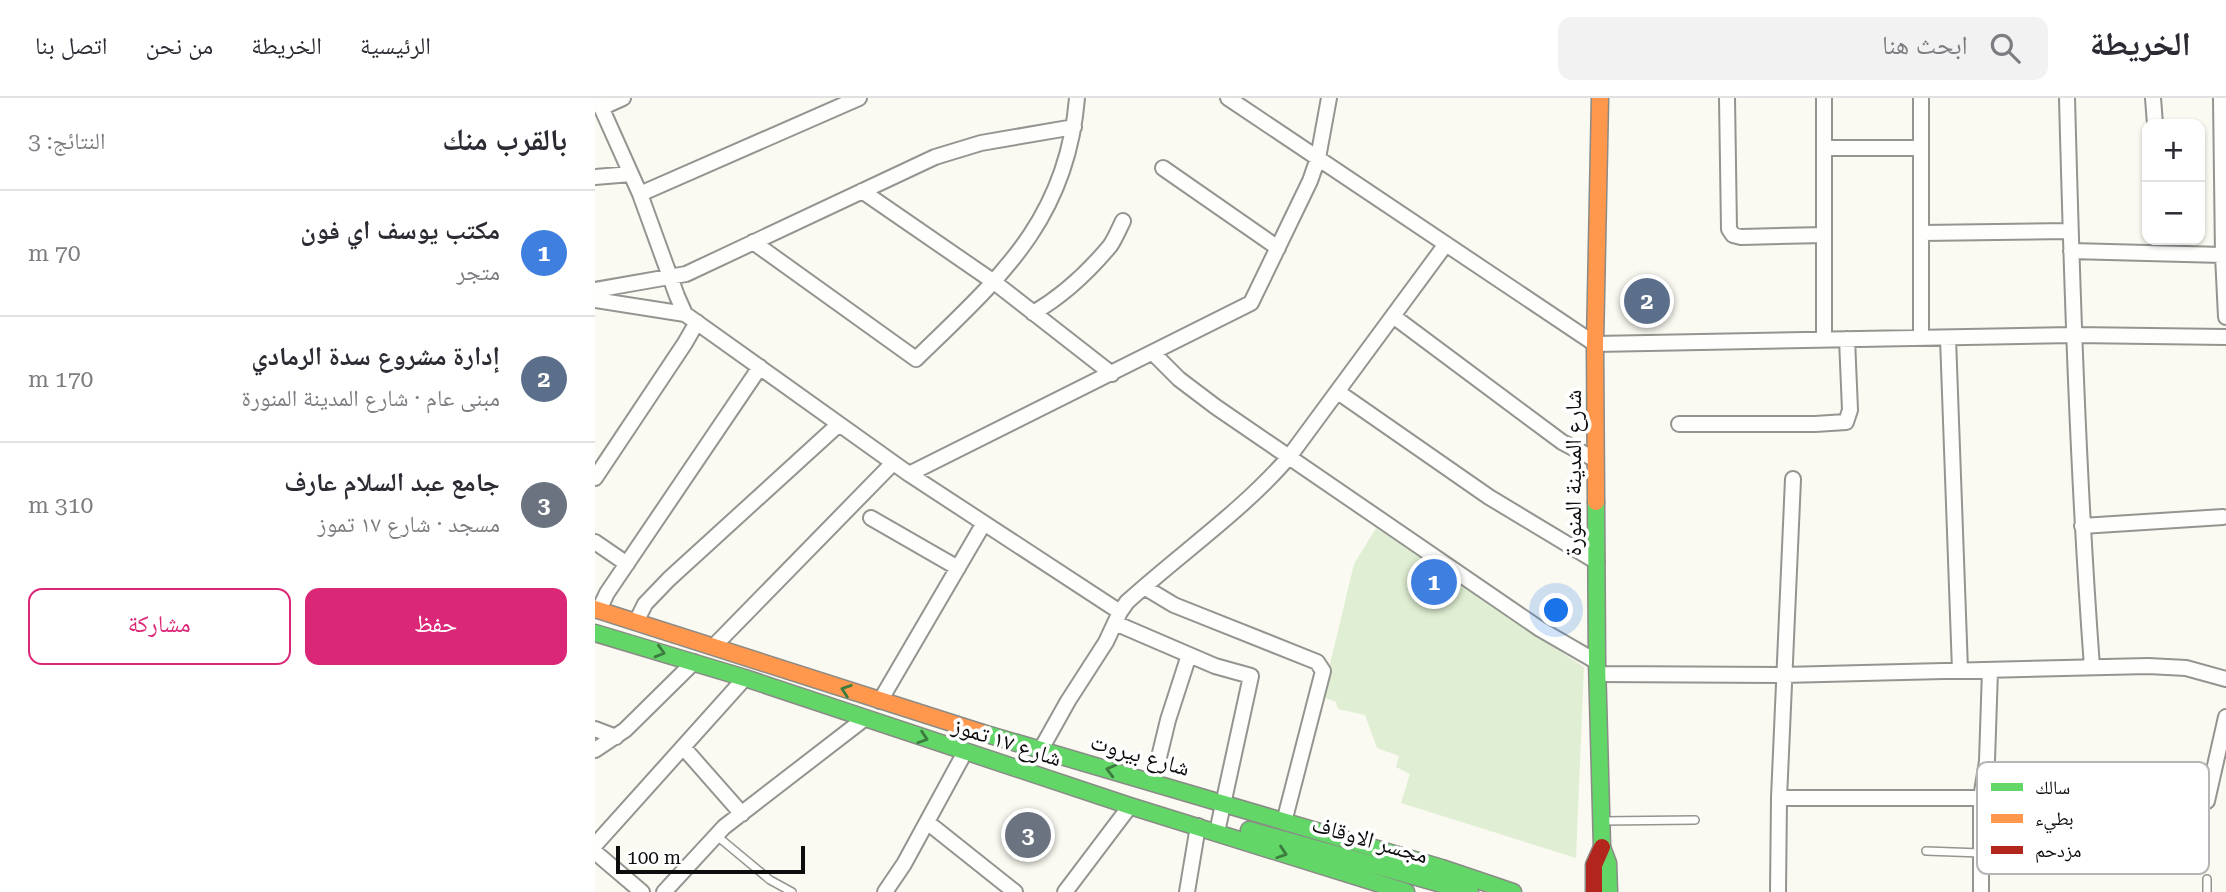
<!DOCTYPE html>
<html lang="ar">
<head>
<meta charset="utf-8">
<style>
	body { margin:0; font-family:"Roboto Serif","Noto Naskh Arabic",serif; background:#f2f2f3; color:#2b2b33; direction:rtl }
	.controls { position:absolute; right:21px; top:21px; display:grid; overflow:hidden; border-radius:14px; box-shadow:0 2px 5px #0004 }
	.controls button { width:63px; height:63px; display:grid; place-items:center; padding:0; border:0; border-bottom:2px solid #e1e1e2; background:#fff; color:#2b2b33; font:35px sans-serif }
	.scale { position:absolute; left:21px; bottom:18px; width:189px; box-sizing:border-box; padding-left:7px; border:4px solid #0d0d0d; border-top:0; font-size:19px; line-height:24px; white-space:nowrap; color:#0d0d0d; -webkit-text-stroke:5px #fff; paint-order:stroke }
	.you { position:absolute; left:962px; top:513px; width:24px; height:24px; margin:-18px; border:5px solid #fff; border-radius:50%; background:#1a73e8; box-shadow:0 0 0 10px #1a73e833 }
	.badge { display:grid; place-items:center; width:46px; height:46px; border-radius:50%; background:#db2777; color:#fff; font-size:23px; font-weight:700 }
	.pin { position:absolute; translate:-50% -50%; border:4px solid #fff; box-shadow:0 2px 7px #0006 }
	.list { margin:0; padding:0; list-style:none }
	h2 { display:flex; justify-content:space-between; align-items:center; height:91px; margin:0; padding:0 28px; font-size:30px }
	h2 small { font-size:23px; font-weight:400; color:#7c7c81 }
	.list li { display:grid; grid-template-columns:46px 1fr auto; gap:21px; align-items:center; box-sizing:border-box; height:126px; padding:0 28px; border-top:2px solid #e1e1e2 }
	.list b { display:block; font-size:26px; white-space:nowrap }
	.list p { margin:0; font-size:23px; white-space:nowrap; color:#7c7c81 }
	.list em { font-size:23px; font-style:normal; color:#7c7c81 }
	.actions { display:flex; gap:14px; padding:21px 28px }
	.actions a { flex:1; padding:16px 0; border:2px solid #db2777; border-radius:14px; text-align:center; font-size:24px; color:#db2777 }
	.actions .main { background:#db2777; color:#fff }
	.icon { flex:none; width:38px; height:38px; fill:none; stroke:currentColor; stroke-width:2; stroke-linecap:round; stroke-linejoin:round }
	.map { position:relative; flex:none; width:1631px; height:794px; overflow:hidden; direction:ltr }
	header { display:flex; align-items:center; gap:42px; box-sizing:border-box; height:98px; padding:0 35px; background:#fff; border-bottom:2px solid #e1e1e2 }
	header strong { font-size:33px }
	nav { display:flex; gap:38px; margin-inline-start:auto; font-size:24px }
	.search { width:490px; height:63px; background:#f2f2f3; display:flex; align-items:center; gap:18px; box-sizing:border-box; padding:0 24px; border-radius:14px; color:#7c7c81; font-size:26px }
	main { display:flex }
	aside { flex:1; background:#fff }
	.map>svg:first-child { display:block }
	.green { fill:#e0efd3 }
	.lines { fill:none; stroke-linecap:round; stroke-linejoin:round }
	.lane-casing { stroke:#949490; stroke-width:10 }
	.street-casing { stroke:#949490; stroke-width:18 }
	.fast-casing { stroke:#8a8a87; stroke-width:19 }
	.slow-casing { stroke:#8a8a87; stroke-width:19 }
	.jam-casing { stroke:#8a8a87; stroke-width:19 }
	.lane { stroke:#fefefd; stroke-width:7 }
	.street { stroke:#fefefd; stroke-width:14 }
	.fast { stroke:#63d668; stroke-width:16 }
	.slow { stroke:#ff974d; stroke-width:16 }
	.jam { stroke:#b3261e; stroke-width:16 }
	.oneway { stroke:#3c7c3f }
	.labels { text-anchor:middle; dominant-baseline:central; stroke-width:7; stroke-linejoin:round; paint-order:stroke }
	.street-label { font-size:23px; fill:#0d0d0d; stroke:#fff }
	.key { fill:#fff; stroke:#b6b6b6; stroke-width:2 }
	.key-label { font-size:19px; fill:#0d0d0d }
</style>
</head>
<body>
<header>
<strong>الخريطة</strong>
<div class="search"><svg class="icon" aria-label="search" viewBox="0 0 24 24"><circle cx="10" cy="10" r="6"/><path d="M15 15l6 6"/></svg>ابحث هنا</div>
<nav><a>الرئيسية</a><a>الخريطة</a><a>من نحن</a><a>اتصل بنا</a></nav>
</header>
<main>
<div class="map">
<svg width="1631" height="794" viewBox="0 0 1631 794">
	<rect width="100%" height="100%" fill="#fafaf2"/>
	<!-- green -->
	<path class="green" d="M 781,430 L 989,569 L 981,760 L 806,705 L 815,676 L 801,669 L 804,658 L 782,650 L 770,617 L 743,611 L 741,604 L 727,599 L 759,466 Z"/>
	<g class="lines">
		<defs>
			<path id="lane" d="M 1007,723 L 1100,722
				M 122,738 L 175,782 L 197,794
				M 1331,753 L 1386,755
				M 1612,781 L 1612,794"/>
			<path id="street" d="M 2,0 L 45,96 L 82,198 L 90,216
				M 633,0 L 1000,246 L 1479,237 L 1631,239
				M 1132,0 L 1134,131 L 1138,137 L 1146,139 L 1229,137
				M 1229,0 L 1229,242
				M 1472,0 C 1477,190 1483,380 1497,569
				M 1558,0 L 1560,26
				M 1626,0 L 1628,157
				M 6,10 L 28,0
				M 1229,50 L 1326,50
				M 568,70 L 683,150
				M 0,79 L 36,76
				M 267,93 L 399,184 L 517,276
				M 45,96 L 264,0
				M 1326,135 L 1475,133
				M 158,144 L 321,261 C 404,180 472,123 482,0
				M 1476,153 L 1628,157 L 1631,219
				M 0,192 L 91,176 L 340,59 L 386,45 L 479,29
				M 0,202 L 90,216 L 314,376 L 525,514
				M 438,215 C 466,199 494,173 515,148 C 520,141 524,131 528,123
				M 798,218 L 967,344 L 1001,362
				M 1326,240 L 1326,0
				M 1353,240 L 1365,572
				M 558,255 L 584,281 L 621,309 L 945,531 L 1002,564
				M 743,294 L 894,399 L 1002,464
				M 1084,326 L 1220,326 L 1251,324 L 1255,312 L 1252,241
				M 314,376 L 656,205 L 715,83 L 723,60 L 734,0
				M 0,380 L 90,245 L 102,224
				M 276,420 L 363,470
				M 1487,428 L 1628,419
				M 0,444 L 32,466
				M 549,489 L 579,507 L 722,564 L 728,573 L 689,724
				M 4,512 L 12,495 L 165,269
				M 41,524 L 50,506 L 74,481 L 244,326
				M 520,525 L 620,568 L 656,578 L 622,734
				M 119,548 L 298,365
				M 1003,576 L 1188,577 L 1553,568 L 1591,570 L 1631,581
				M 285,603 L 389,425
				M 0,631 L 21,639
				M 88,649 L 147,716
				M 0,652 L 30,632 L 99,564
				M 445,653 L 473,603 L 511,544 L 525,514 L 532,504 C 586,455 646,414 694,359 L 851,146
				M 558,684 L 573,622 L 594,557
				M 1184,700 L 1386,700 L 1597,711 L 1612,703 L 1631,619
				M 332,724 L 420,794
				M 0,747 L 150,580
				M 0,754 L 47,794
				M 69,794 L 129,729 L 269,621
				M 290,794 L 309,766 L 370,654
				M 470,794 L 535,708
				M 592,794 L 603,728
				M 1183,794 L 1184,700 L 1198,381
				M 1386,794 L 1386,700 L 1392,663 L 1395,572"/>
			<path id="fast" d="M 1001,404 L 1002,564 L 1007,749 L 1013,765 L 1014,794
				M 0,535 L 150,580 L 535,708 L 811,794
				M 388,635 L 847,770 L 918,794
				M 654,732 L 875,794"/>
			<path id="slow" d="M 1001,404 L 1000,246 L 1005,0
				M 0,511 L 388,635"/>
			<path id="jam" d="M 999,794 L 999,767 L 1007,749"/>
		</defs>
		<!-- lane casing -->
		<use href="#lane" class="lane-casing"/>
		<!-- street casing -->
		<use href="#street" class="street-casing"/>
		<!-- fast casing -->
		<use href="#fast" class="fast-casing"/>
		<!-- slow casing -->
		<use href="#slow" class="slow-casing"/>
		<!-- jam casing -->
		<use href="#jam" class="jam-casing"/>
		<!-- lane -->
		<use href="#lane" class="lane"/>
		<!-- street -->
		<use href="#street" class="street"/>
		<!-- fast -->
		<use href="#fast" class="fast"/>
		<!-- slow -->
		<use href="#slow" class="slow"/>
		<!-- jam -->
		<use href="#jam" class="jam"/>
	</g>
	<!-- one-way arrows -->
	<defs><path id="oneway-chevron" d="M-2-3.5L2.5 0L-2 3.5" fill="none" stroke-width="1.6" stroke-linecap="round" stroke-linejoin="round" transform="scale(1.75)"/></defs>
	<g class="oneway">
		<use href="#oneway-chevron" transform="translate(65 554) rotate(16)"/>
		<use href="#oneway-chevron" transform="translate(251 592) rotate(-161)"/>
		<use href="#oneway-chevron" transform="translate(328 640) rotate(18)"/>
		<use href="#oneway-chevron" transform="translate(516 672) rotate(-165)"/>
		<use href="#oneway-chevron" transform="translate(687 755) rotate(18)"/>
	</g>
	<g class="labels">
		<!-- street labels -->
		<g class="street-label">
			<text transform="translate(978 375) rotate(-90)">شارع المدينة المنورة</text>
			<text transform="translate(412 644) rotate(18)">شارع ١٧ تموز</text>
			<text transform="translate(545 657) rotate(16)">شارع بيروت</text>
			<text transform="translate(775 742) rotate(16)">مجسر الاوقاف</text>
		</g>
	</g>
	<!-- legend -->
	<rect x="1382" y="664" width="232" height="112" rx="10" class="key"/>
	<rect x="1396" y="685" width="32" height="8" fill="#63d668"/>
	<rect x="1396" y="716" width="32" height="9" fill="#ff974d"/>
	<rect x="1396" y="748" width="32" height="8" fill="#b3261e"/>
	<g class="key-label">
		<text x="1440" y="696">سالك</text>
		<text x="1440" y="727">بطيء</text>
		<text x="1440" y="759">مزدحم</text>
	</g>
</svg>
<div class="controls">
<button>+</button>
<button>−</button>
</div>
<div class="scale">100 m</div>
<div class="you"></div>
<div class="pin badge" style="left:839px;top:484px;background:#3f7fe0">1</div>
<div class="pin badge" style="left:1052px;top:203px;background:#5c6f8a">2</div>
<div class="pin badge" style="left:433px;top:737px;background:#6b7280">3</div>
</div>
<aside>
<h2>بالقرب منك<small>النتائج: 3</small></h2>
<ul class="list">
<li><span class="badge" style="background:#3f7fe0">1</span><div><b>مكتب يوسف اي فون</b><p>متجر</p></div><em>70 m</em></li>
<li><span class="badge" style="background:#5c6f8a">2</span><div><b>إدارة مشروع سدة الرمادي</b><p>مبنى عام · شارع المدينة المنورة</p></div><em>170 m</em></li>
<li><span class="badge" style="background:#6b7280">3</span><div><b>جامع عبد السلام عارف</b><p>مسجد · شارع ١٧ تموز</p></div><em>310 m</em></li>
</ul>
<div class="actions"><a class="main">حفظ</a><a>مشاركة</a></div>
</aside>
</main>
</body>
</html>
